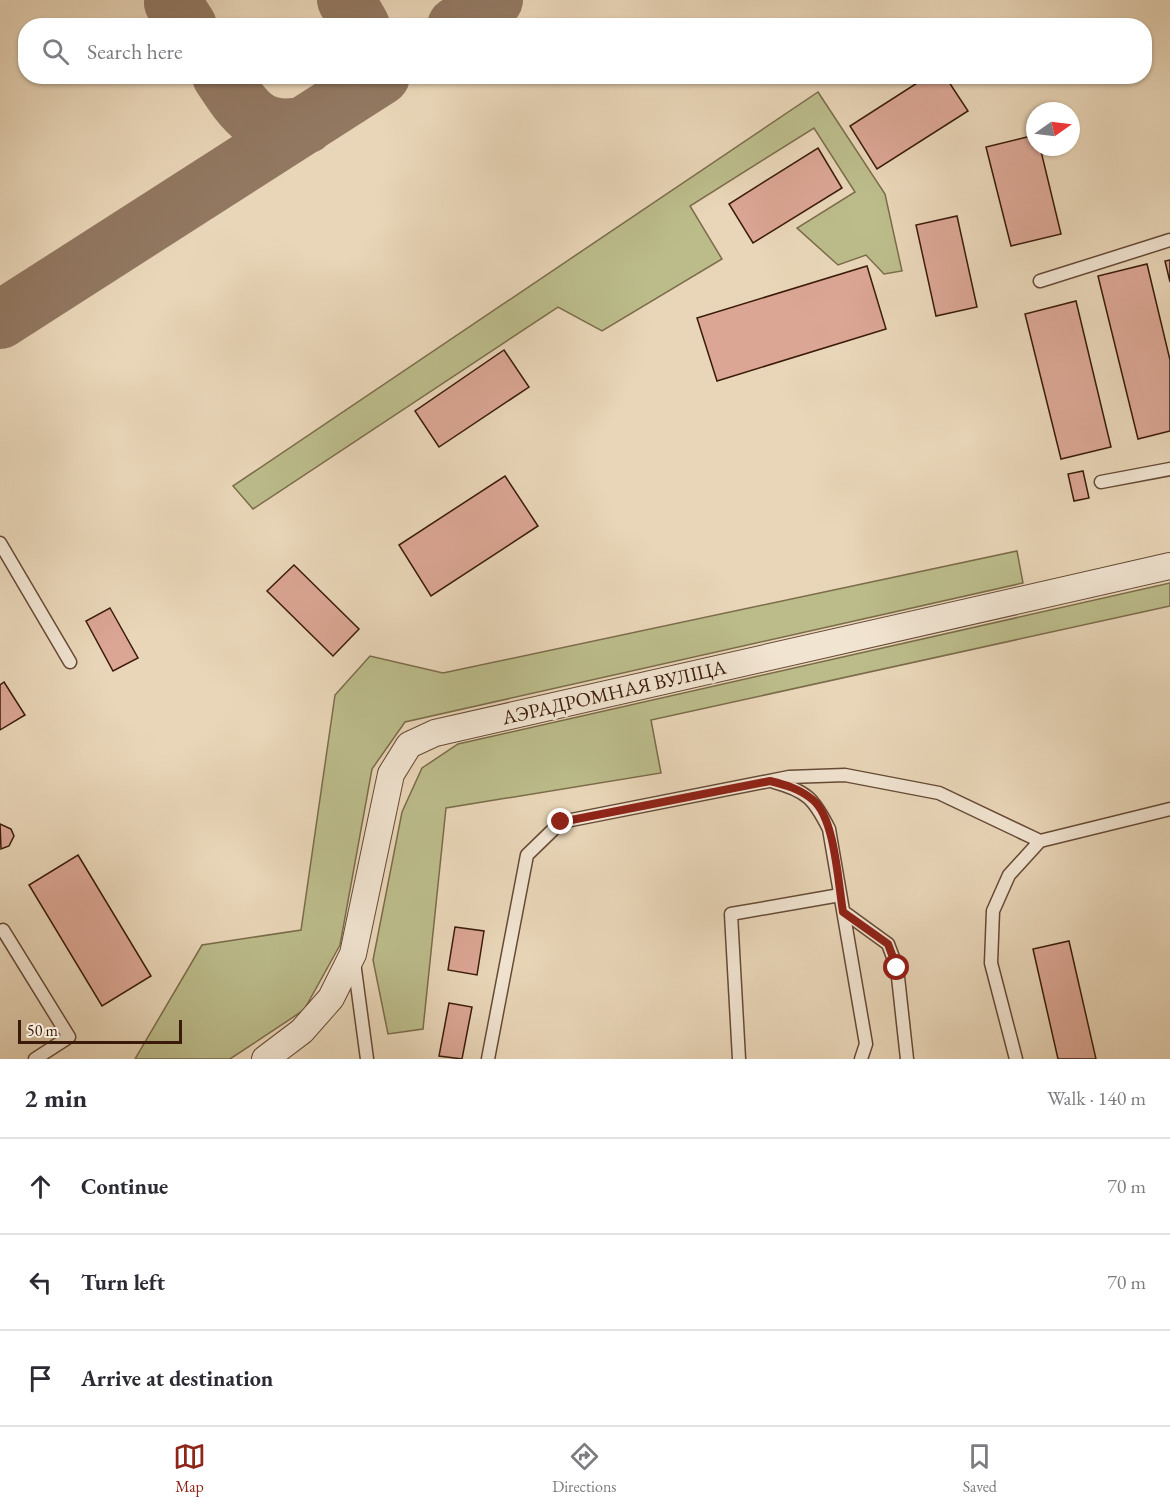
<!DOCTYPE html>
<html lang="en">
<head>
<meta charset="utf-8">
<style>
	body { margin:0; font-family:"EB Garamond",serif; background:#f2f2f3; color:#2b2b33 }
	.compass { position:absolute; left:1026px; top:102px; width:54px; height:54px; border-radius:50%; background:#fff; box-shadow:0 2px 4px #0004; rotate:76deg }
	.scale { position:absolute; left:18px; bottom:15px; width:164px; box-sizing:border-box; padding-left:6px; border:3px solid #3a1b0a; border-top:0; font-size:16px; line-height:21px; white-space:nowrap; color:#3a1b0a; -webkit-text-stroke:4px #f1e4d1; paint-order:stroke }
	.stop { position:absolute; width:18px; height:18px; margin:-14px; border:4px solid #8f2418; border-radius:50%; background:#fff }
	.stop.end { background:#8f2418; border-color:#fff; box-shadow:0 2px 6px #0008 }
	.list { margin:0; padding:0; list-style:none }
	h2 { display:flex; justify-content:space-between; align-items:center; height:78px; margin:0; padding:0 24px; font-size:26px }
	h2 small { font-size:20px; font-weight:400; color:#7c7c81 }
	.list li { display:grid; grid-template-columns:39px 1fr auto; gap:18px; align-items:center; box-sizing:border-box; height:96px; padding:0 24px; border-top:2px solid #e1e1e2 }
	.list b { display:block; font-size:22px; white-space:nowrap }
	.list em { font-size:20px; font-style:normal; color:#7c7c81 }
	.icon { flex:none; width:33px; height:33px; fill:none; stroke:currentColor; stroke-width:2; stroke-linecap:round; stroke-linejoin:round }
	.map { position:relative; flex:none; width:1170px; height:1059px; overflow:hidden }
	.search { position:absolute; background:#fff; box-shadow:0 2px 4px #0004; left:18px; right:18px; top:18px; height:66px; display:flex; align-items:center; gap:15px; box-sizing:border-box; padding:0 21px; border-radius:24px; color:#7c7c81; font-size:22px }
	.sheet { height:366px; background:#fff }
	nav { display:flex; justify-content:space-around; align-items:center; box-sizing:border-box; height:84px; border-top:2px solid #e1e1e2; background:#fff; font-size:16px; color:#7c7c81 }
	nav a { display:grid; justify-items:center; gap:3px }
	nav .on { color:#8f2418 }
	.map>svg:first-child { display:block }
	.green { fill:#bcbc8b; stroke:#7b6c4a; stroke-width:1.5 }
	.lines { fill:none; stroke-linecap:round; stroke-linejoin:round }
	.taxiway { stroke:#927861; stroke-width:58 }
	.building { fill:#dba694; stroke:#3a1b0a; stroke-width:1.5 }
	.service-casing { stroke:#664a36; stroke-width:15 }
	.minor-casing { stroke:#664a36; stroke-width:28 }
	.service { stroke:#f1e4d1; stroke-width:12 }
	.minor { stroke:#f1e4d1; stroke-width:26 }
	.route { stroke:#8f2418; stroke-width:8 }
	.labels { text-anchor:middle; dominant-baseline:central; stroke-width:6; stroke-linejoin:round; paint-order:stroke }
	.street-label { font-size:20px; fill:#3a1b0a; stroke:#f1e4d1 }
</style>
</head>
<body>
<div class="map">
<svg width="1170" height="1059" viewBox="0 0 1170 1059">
	<rect width="100%" height="100%" fill="#e9d6b8"/>
	<filter id="stains"><feTurbulence type="fractalNoise" baseFrequency=".00333" numOctaves="4"/><feColorMatrix values="0 0 0 0 .2 0 0 0 0 .09 0 0 0 0 .02 0 0 0 .5 -.17"/></filter>
	<radialGradient id="worn" r=".72"><stop offset=".6" stop-color="#630" stop-opacity="0"/><stop offset="1" stop-color="#630" stop-opacity=".3"/></radialGradient>
	<!-- green -->
	<path class="green" d="M 818,92 L 885,194 L 902,271 L 884,274 L 866,255 L 838,265 L 797,228 L 855,192 L 814,128 L 690,206 L 722,259 L 602,331 L 558,307 L 253,509 L 233,486 Z
		M 1017,551 L 1023,583 L 405,722 L 372,769 L 340,945 L 304,1010 L 230,1059 L 135,1059 L 202,945 L 301,930 L 335,695 L 370,656 L 443,673 Z
		M 1170,583 L 1170,606 L 651,720 L 661,773 L 446,808 L 423,1029 L 388,1034 L 373,960 L 402,812 L 422,768 L 458,744 Z"/>
	<g class="lines">
		<!-- taxiway -->
		<path class="taxiway" d="M 346,0 L 361,26
			M 173,3 L 188,26
			M 456,26 L 494,0
			M 221,76 C 244,111 259,136 306,125
			M 0,320 L 381,76"/>
	</g>
	<!-- building -->
	<path class="building" d="M 928,76 L 945,76 L 968,111 L 877,169 L 850,126 Z
		M 1035,135 L 1035,147 L 1040,147 L 1061,234 L 1011,246 L 986,147 Z
		M 818,148 L 842,188 L 753,243 L 729,204 Z
		M 957,216 L 977,307 L 936,316 L 916,225 Z
		M 1170,260 L 1170,282 L 1165,261 Z
		M 1147,264 L 1170,360 L 1170,431 L 1138,439 L 1098,276 Z
		M 867,266 L 886,329 L 717,381 L 697,318 Z
		M 1076,301 L 1111,447 L 1061,459 L 1025,314 Z
		M 504,350 L 529,387 L 439,447 L 415,411 Z
		M 1083,471 L 1089,498 L 1074,501 L 1068,474 Z
		M 505,476 L 538,526 L 431,596 L 399,545 Z
		M 294,565 L 359,629 L 333,656 L 267,591 Z
		M 110,608 L 138,658 L 113,671 L 86,621 Z
		M 4,682 L 25,715 L 0,730 L 0,685 Z
		M 0,824 L 11,829 L 14,836 L 9,846 L 1,849 Z
		M 78,855 L 151,976 L 102,1006 L 29,885 Z
		M 455,927 L 484,931 L 477,975 L 448,970 Z
		M 1069,941 L 1096,1059 L 1058,1059 L 1033,949 Z
		M 449,1003 L 472,1007 L 462,1059 L 439,1056 Z"/>
	<g class="lines">
		<defs>
			<path id="service" d="M 1040,281 L 1170,240
				M 1101,482 L 1170,469
				M 0,543 L 70,662
				M 774,782 C 807,791 814,799 829,829 L 866,1044 L 861,1059
				M 844,912 L 888,944 L 897,968 L 907,1059
				M 3,930 L 69,1037 L 35,1059
				M 354,962 L 367,1059
				M 488,1059 L 527,855 L 561,822 L 789,777 L 845,775 L 939,793 L 1040,841
				M 739,1059 L 731,914 L 840,895
				M 1016,1059 L 991,963 L 993,911 L 1009,875 L 1040,841 L 1170,809"/>
			<path id="minor" d="M 265,1059 L 302,1031 L 331,998 L 353,954 L 391,774 L 409,745 L 435,733 L 1170,566"/>
		</defs>
		<!-- service casing -->
		<use href="#service" class="service-casing"/>
		<!-- minor casing -->
		<use href="#minor" class="minor-casing"/>
		<!-- service -->
		<use href="#service" class="service"/>
		<!-- minor -->
		<use href="#minor" class="minor"/>
	</g>
	<g class="lines">
		<!-- route -->
		<path class="route" d="M 561,822 L 770,781 C 786,785 800,789 813,800 C 835,818 838,883 843,912 L 888,944 L 897,968"/>
	</g>
	<g class="labels">
		<!-- street labels -->
		<g class="street-label">
			<text transform="translate(614 692) rotate(-13)">АЭРАДРОМНАЯ ВУЛІЦА</text>
		</g>
	</g>
	<rect width="100%" height="100%" filter="url(#stains)"/>
	<rect width="100%" height="100%" fill="url(#worn)"/>
</svg>
<svg class="compass" viewBox="-18 -18 36 36"><path d="M0-13l5 13h-10z" fill="#e53935"/><path d="M0 13l5-13h-10z" fill="#7c7c81"/></svg>
<div class="scale">50 m</div>
<div class="stop" style="left:897px;top:968px"></div>
<div class="stop end" style="left:561px;top:822px"></div>
<div class="search"><svg class="icon" aria-label="search" viewBox="0 0 24 24"><circle cx="10" cy="10" r="6"/><path d="M15 15l6 6"/></svg>Search here</div>
</div>
<section class="sheet">
<h2>2 min<small>Walk · 140 m</small></h2>
<ul class="list">
<li><svg class="icon" aria-label="ahead" viewBox="0 0 24 24"><path d="M12 20V5M6 11l6-6 6 6"/></svg><div><b>Continue</b></div><em>70 m</em></li>
<li><svg class="icon" aria-label="left" viewBox="0 0 24 24"><path d="M17 20v-9H6M10 6l-5 5 5 5"/></svg><div><b>Turn left</b></div><em>70 m</em></li>
<li><svg class="icon" aria-label="arrive" viewBox="0 0 24 24"><path d="M6 21V4h12l-3 4 3 4H6"/></svg><div><b>Arrive at destination</b></div></li>
</ul>
</section>
<nav>
<a class="on"><svg class="icon" aria-label="map" viewBox="0 0 24 24"><path d="M3 6l6-2 6 2 6-2v14l-6 2-6-2-6 2zM9 4v14M15 6v14"/></svg>Map</a>
<a><svg class="icon" aria-label="directions" viewBox="0 0 24 24"><path d="M12 3l9 9-9 9-9-9zM9 14v-3h6M13 9l2 2-2 2"/></svg>Directions</a>
<a><svg class="icon" aria-label="saved" viewBox="0 0 24 24"><path d="M7 4h10v16l-5-4-5 4z"/></svg>Saved</a>
</nav>
</body>
</html>
